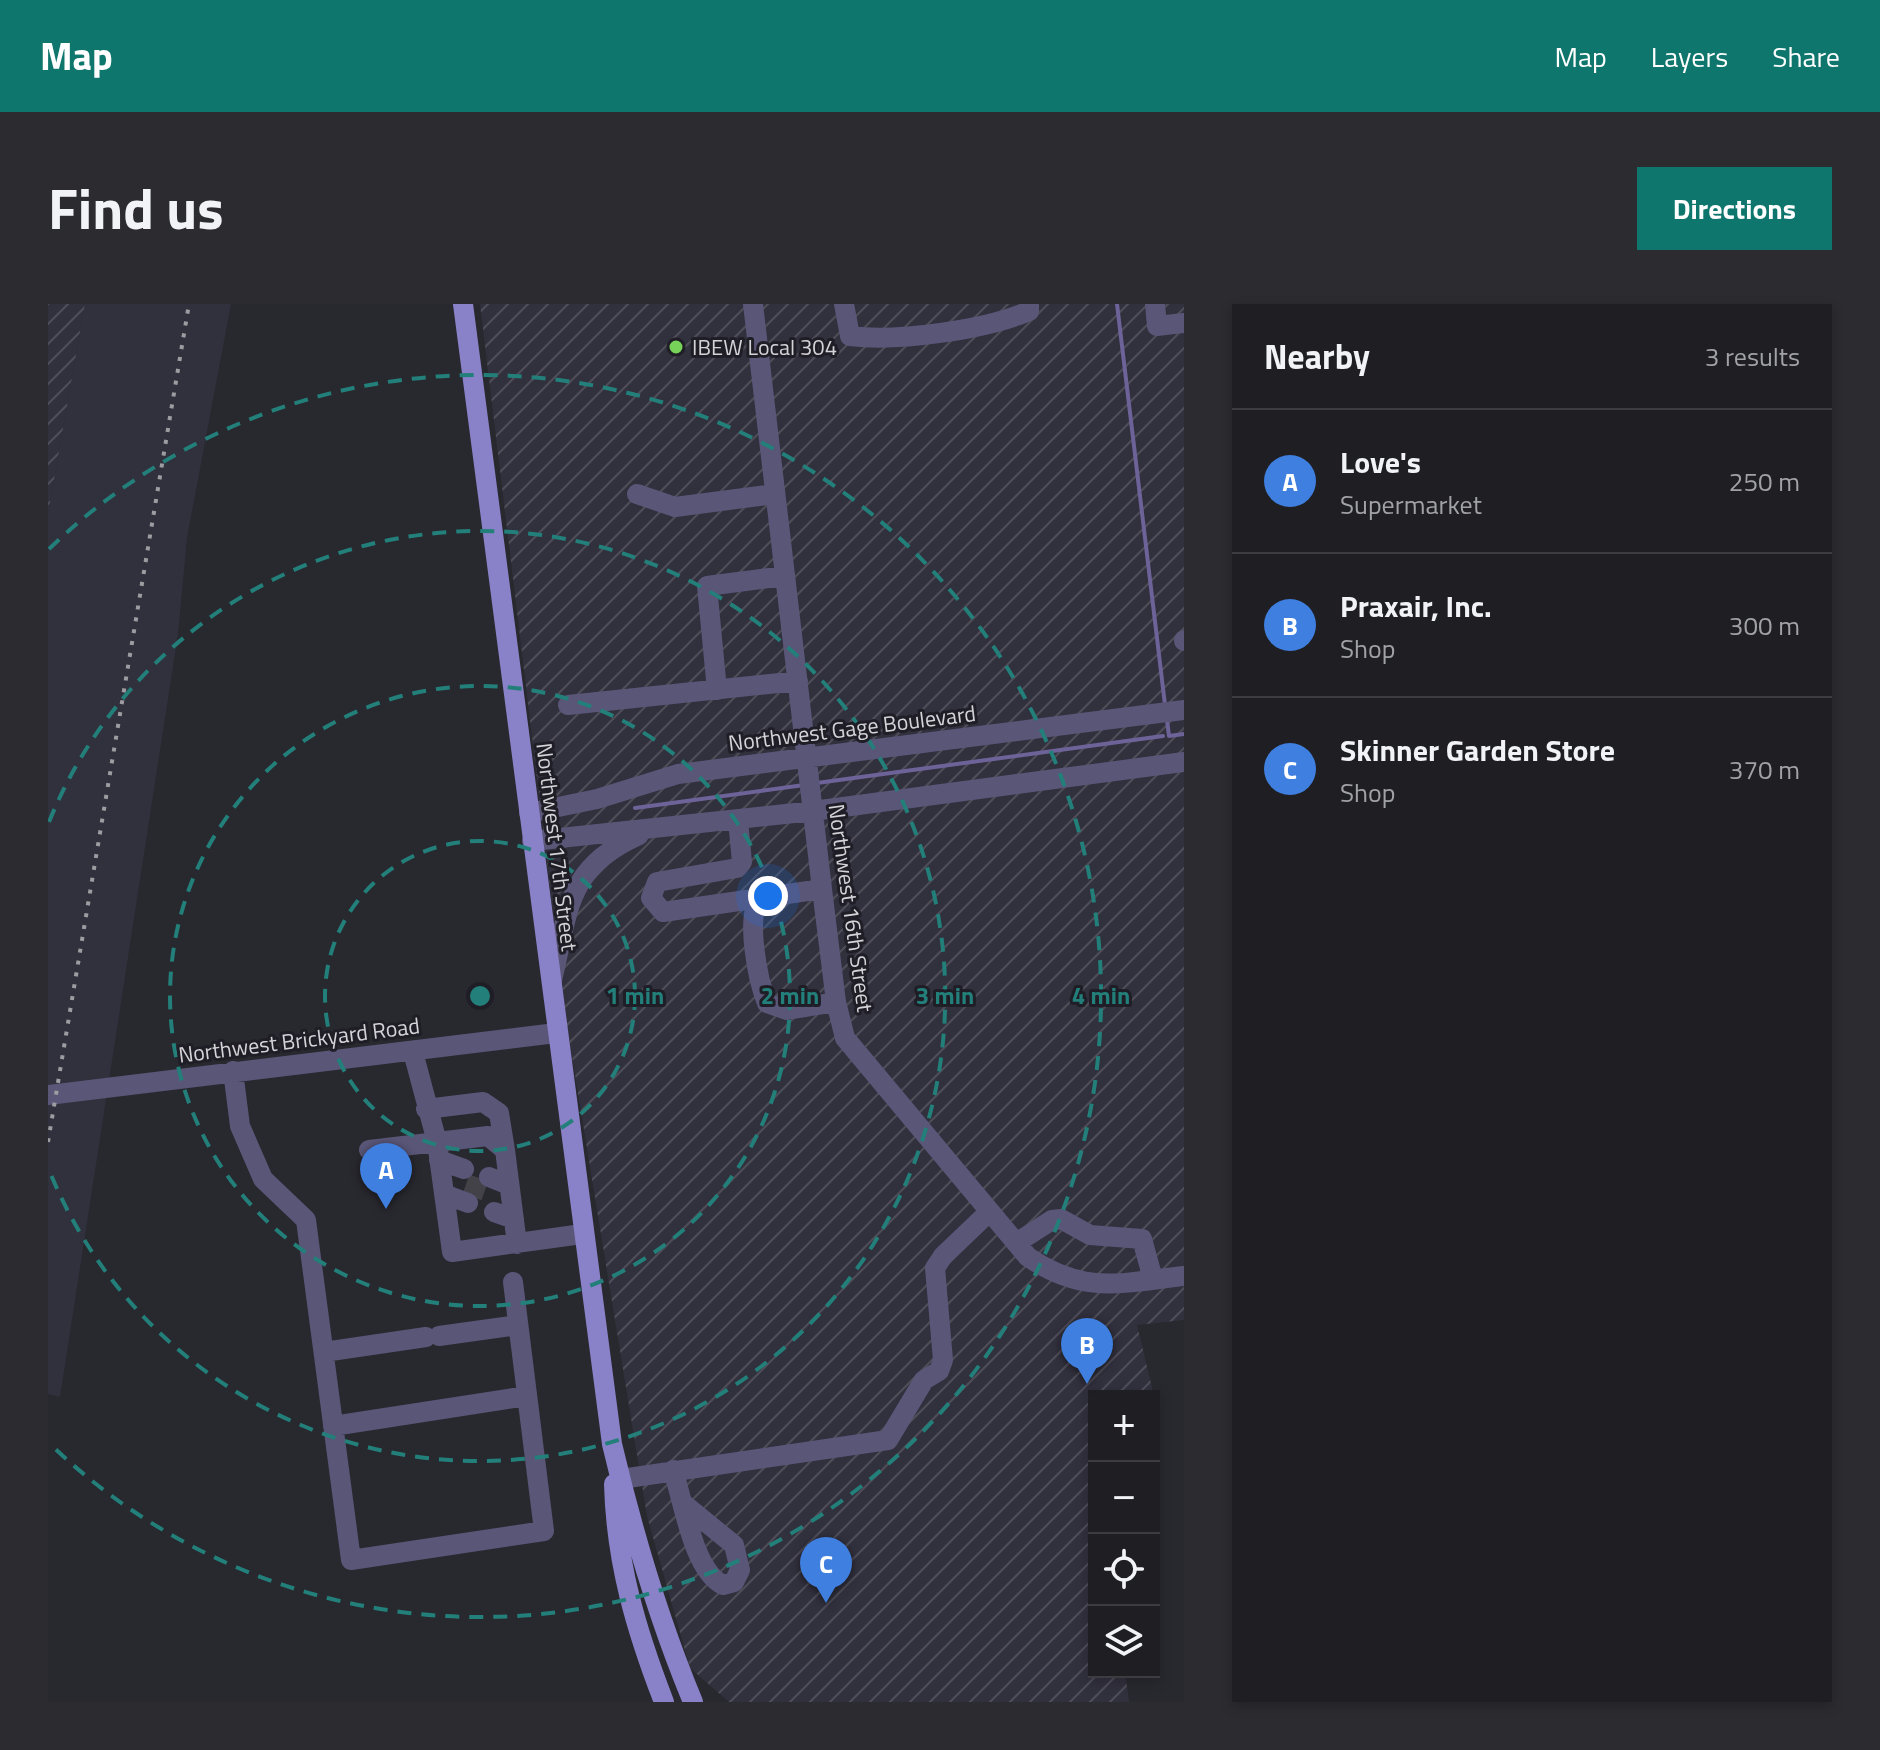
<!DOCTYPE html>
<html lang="en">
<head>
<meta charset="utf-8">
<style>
	body { margin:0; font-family:"Titillium Web",sans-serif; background:#2b2b30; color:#f1f3f6 }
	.controls { position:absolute; right:24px; bottom:24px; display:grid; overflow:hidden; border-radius:0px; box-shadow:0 4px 12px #0003 }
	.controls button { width:72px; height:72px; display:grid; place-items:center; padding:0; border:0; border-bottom:2px solid #3c3c41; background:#1e1e23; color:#f1f3f6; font:40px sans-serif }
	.you { position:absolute; left:720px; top:592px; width:28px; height:28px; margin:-20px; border:6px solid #fff; border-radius:50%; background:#1a73e8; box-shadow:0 0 0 12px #1a73e833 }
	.badge { display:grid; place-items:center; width:52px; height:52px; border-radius:50%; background:#0f766e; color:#fff; font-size:26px; font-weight:700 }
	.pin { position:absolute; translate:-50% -66px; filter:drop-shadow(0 2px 4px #0008) }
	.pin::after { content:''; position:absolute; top:42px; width:28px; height:24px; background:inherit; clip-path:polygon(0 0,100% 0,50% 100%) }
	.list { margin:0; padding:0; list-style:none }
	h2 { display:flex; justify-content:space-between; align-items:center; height:104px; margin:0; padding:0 32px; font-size:34px }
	h2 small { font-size:26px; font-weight:400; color:#a1a2a6 }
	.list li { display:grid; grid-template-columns:52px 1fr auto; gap:24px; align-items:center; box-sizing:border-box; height:144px; padding:0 32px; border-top:2px solid #3c3c41 }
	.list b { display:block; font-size:30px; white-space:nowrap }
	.list p { margin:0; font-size:26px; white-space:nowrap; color:#a1a2a6 }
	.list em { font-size:26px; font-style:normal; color:#a1a2a6 }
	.icon { flex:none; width:44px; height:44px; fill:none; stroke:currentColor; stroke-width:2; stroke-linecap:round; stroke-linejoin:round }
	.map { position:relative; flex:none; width:1136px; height:1398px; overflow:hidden; border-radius:0px }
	header { display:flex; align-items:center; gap:48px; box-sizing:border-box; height:112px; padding:0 40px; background:#0f766e; color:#fff }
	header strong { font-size:38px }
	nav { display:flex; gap:44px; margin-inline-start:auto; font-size:28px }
	.intro { display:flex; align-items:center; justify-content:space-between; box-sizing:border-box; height:192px; padding:0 48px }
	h1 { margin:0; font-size:56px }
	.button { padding:20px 36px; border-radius:0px; background:#0f766e; color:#fff; font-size:28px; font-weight:700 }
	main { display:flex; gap:48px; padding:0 48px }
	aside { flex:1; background:#1e1e23; border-radius:0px; box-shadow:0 4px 12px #0003 }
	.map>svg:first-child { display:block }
	.built { fill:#31303d }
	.industrial { fill:url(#industrial-furrows) }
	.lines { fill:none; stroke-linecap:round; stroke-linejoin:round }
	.stream { stroke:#6e6399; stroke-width:4 }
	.minor-tunnel { stroke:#424248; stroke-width:20; stroke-dasharray:20 10; stroke-linecap:butt }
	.minor { stroke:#5a5678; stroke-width:20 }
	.major { stroke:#8a82c8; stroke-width:20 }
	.rail { stroke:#9c9ca1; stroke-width:4; stroke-dasharray:4 8; stroke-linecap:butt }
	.ring { fill:none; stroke:#237f79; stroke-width:4; stroke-dasharray:14 10 }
	.poi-dot { fill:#77d259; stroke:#1f1e26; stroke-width:3 }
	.labels { text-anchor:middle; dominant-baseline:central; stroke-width:6; stroke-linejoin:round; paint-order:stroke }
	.poi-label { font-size:22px; fill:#d3d3d8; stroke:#1f1e26; text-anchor:start }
	.street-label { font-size:22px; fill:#d3d3d8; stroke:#1f1e26 }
	.centre { fill:#237f79; stroke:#1f1e26; stroke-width:4 }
	.ring-label { font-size:24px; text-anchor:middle; font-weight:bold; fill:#237f79; stroke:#1f1e26; stroke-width:6; stroke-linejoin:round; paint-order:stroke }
</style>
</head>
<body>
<header>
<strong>Map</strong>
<nav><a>Map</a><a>Layers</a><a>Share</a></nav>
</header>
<div class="intro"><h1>Find us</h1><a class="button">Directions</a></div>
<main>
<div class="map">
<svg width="1136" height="1398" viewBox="0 0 1136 1398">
	<defs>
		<pattern id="industrial-furrows" width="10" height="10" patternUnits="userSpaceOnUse" patternTransform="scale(2)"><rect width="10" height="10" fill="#31303d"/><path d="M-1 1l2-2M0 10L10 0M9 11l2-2" fill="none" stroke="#4e4d58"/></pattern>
	</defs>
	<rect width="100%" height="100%" fill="#28282f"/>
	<!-- built -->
	<path class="built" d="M 37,0 L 183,0 L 139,234 L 130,330 L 12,1093 L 0,1090 L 0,210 Z"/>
	<!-- industrial -->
	<path class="industrial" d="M 0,0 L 37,0 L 0,210 Z
		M 432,0 L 1136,0 L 1136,1016 L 1089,1021 L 1108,1100 L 1106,1104 L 1106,1092 L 1046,1092 L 1046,1368 L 1077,1368 L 1081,1398 L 681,1398 L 642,1364 L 599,1212 L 518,716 Z"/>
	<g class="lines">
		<!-- stream -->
		<path class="stream" d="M 1069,0 L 1117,401
			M 1119,416 L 1121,432 L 1136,430
			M 769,479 L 1115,432
			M 587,504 L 756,481"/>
		<!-- minor-tunnel -->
		<path class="minor-tunnel" d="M 418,880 L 443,889"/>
		<!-- minor -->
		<path class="minor" d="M 705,0 L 774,585 L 788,698 L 797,734 L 980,953 C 1036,991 1073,979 1136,972
			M 796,0 L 802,32 C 849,38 937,26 981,7 L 981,0
			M 1107,0 L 1109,22 L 1136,19
			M 589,190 L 627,203 L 727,190
			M 1136,336 L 1136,337
			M 669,386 L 659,282 L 737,272
			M 520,401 L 750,377
			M 481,509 L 549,495 L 630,470 L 1136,406
			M 690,516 L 694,558 L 689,564 L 609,578 L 603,594 L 615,608 L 712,594
			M 484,537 L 765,507 L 1136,458
			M 774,585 L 712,594 C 697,613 710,677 719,699 L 739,706 L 788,698
			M 504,676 C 521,607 517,564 591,531
			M 185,767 L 192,822 L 215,875 L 258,916 L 303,1256 L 496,1227 L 465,978
			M 0,791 L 508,729
			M 378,805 L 435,798 L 451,809 L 457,846
			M 321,846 L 389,838 L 365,748
			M 391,856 L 416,865
			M 441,873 L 461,881
			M 396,890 L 420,899
			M 446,908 L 466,915
			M 968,939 L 1004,916 L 1013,915 L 1042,931 L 1094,935 L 1105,975
			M 469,940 L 457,846 L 440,832 L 389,838 L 404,948 L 534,930
			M 391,1032 L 470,1021
			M 276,1048 L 378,1033
			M 285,1122 L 479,1092
			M 625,1166 C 636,1199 645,1266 675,1281 L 686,1278 L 692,1266 L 686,1241 L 637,1201
			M 573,1175 L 840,1136 L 876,1076 L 891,1067 L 895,1056 L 887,964 L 895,952 L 941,908"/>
		<!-- major -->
		<path class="major" d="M 415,0 L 564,1140 C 585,1229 610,1314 645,1398
			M 566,1180 C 568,1258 588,1326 616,1398"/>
		<!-- rail -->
		<path class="rail" d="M 0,838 L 141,0"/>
	</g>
	<!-- distance rings -->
	<g class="ring">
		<circle cx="432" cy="692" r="155"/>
		<circle cx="432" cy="692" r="310"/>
		<path d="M1 518A465 465 0 1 1 1 866"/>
		<path d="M1 245A621 621 0 1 1 1 1139"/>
	</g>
	<!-- markers -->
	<circle class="poi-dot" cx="628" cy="43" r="8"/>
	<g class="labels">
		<!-- poi labels -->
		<g class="poi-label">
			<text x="644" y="43">IBEW Local 304</text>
		</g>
		<!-- street labels -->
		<g class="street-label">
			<text transform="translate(804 424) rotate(-7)">Northwest Gage Boulevard</text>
			<text transform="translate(509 543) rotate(83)">Northwest 17th Street</text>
			<text transform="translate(803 604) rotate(82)">Northwest 16th Street</text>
			<text transform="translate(251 736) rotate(-7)">Northwest Brickyard Road</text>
		</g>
	</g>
	<circle cx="432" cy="692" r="12" class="centre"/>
	<g class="ring-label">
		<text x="587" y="700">1 min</text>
		<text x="742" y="700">2 min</text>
		<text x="897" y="700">3 min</text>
		<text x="1053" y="700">4 min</text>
	</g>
</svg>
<div class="controls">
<button>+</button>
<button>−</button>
<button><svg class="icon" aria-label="locate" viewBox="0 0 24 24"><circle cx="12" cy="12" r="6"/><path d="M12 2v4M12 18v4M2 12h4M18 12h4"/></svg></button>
<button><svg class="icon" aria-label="layers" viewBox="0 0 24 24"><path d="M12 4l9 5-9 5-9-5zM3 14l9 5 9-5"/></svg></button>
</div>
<div class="you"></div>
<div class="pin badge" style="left:338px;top:905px;background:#3f7fe0">A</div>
<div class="pin badge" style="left:1039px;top:1080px;background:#3f7fe0">B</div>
<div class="pin badge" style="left:778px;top:1299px;background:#3f7fe0">C</div>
</div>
<aside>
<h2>Nearby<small>3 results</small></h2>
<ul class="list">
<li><span class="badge" style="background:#3f7fe0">A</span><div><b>Love's</b><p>Supermarket</p></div><em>250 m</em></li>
<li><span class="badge" style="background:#3f7fe0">B</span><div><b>Praxair, Inc.</b><p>Shop</p></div><em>300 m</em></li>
<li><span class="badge" style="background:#3f7fe0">C</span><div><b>Skinner Garden Store</b><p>Shop</p></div><em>370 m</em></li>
</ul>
</aside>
</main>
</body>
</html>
